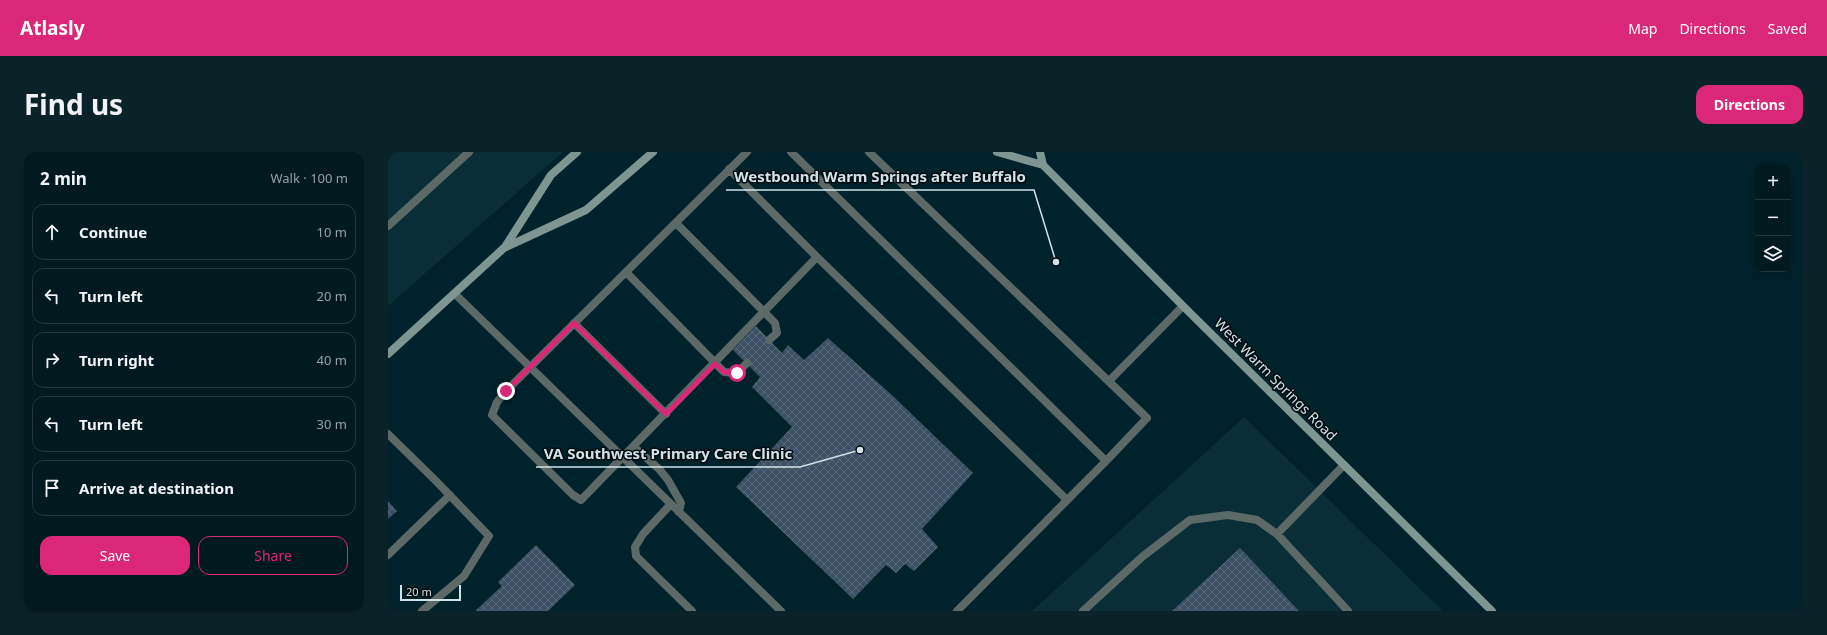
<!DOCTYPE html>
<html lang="en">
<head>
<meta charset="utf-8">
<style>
	body { margin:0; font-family:"Noto Sans",sans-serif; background:#0a2329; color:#f1f3f6 }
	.controls { position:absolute; right:12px; top:12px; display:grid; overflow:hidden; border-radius:8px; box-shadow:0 2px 10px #0003 }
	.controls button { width:36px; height:36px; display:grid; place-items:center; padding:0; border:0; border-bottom:1px solid #22383e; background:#001a20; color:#f1f3f6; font:20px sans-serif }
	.scale { position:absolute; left:12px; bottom:10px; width:61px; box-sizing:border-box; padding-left:4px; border:2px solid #d0e3e8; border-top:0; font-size:11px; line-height:14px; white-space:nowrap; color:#d0e3e8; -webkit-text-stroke:3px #010a0d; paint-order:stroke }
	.stop { position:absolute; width:12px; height:12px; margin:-9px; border:3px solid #db2777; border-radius:50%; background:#fff }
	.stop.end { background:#db2777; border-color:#fff; box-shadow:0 1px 4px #0008 }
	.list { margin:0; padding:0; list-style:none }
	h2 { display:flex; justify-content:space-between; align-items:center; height:52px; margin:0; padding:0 16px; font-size:17px }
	h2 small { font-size:13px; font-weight:400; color:#95a1a5 }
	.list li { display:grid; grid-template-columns:26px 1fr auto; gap:12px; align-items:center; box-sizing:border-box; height:56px; margin:0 8px 8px; padding:0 8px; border:1px solid #22383e; border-radius:12px }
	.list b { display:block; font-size:15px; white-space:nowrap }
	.list em { font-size:13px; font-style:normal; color:#95a1a5 }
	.actions { display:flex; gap:8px; padding:12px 16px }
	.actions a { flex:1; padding:9px 0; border:1px solid #db2777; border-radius:12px; text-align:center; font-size:14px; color:#db2777 }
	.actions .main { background:#db2777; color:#fff }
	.icon { flex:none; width:22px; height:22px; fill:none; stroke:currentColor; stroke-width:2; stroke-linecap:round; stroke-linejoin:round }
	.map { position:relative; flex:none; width:1415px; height:459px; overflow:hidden; border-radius:12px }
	header { display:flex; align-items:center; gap:24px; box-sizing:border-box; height:56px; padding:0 20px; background:#db2777; color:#fff }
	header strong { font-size:19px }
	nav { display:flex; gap:22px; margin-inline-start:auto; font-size:14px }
	.intro { display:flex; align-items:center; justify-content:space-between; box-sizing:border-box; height:96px; padding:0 24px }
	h1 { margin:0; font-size:28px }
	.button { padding:10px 18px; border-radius:12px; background:#db2777; color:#fff; font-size:14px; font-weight:700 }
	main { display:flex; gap:24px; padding:0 24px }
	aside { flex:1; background:#001a20; border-radius:12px; box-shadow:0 2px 10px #0003 }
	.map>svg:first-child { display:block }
	.built { fill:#092e35 }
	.building { fill:url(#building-cross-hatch) }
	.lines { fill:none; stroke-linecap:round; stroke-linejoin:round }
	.lane { stroke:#5b6a67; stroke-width:8 }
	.secondary { stroke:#7d9691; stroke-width:8 }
	.route { stroke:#db2777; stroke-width:5 }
	.labels { text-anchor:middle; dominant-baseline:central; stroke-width:3; stroke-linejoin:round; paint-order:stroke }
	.street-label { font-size:14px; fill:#d0e3e8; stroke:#010a0d }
	.leader { fill:none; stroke:#d0e3e8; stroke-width:1.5 }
	.callout-dot { fill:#d0e3e8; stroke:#010a0d; stroke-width:1.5 }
	.callout-label { font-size:15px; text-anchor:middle; font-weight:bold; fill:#d0e3e8; stroke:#010a0d; stroke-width:3; stroke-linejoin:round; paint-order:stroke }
</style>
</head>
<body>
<header>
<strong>Atlasly</strong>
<nav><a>Map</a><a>Directions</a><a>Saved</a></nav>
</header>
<div class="intro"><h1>Find us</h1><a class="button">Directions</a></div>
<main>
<aside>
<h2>2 min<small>Walk · 100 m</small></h2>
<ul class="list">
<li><svg class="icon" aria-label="ahead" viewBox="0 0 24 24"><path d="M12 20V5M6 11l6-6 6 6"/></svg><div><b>Continue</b></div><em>10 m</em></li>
<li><svg class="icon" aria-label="left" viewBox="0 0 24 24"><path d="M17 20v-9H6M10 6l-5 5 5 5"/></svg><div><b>Turn left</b></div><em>20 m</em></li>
<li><svg class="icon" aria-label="right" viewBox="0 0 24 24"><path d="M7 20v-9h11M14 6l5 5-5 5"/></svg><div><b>Turn right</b></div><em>40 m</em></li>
<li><svg class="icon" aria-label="left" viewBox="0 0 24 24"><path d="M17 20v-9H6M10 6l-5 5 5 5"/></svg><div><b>Turn left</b></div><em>30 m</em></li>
<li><svg class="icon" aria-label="arrive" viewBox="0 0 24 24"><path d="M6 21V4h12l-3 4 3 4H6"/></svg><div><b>Arrive at destination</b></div></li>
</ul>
<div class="actions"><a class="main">Save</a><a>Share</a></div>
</aside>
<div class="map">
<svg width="1415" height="459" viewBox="0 0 1415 459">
	<defs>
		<pattern id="building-cross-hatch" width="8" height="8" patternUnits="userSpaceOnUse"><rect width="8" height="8" fill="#3c5166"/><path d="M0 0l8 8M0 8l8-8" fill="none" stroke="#576a7c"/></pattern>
	</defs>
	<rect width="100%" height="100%" fill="#00222a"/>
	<!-- built -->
	<path class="built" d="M 0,0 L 175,0 L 0,154 Z
		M 856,265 L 1055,459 L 644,459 L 831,288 Z"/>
	<!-- building -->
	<path class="building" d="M 368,174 L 394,201 L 400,193 L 416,208 L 440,186 L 506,245 L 585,321 L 534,377 L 550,395 L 526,419 L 517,412 L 508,421 L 498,413 L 465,447 L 348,335 L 404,275 L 364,235 L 372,225 L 345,198 Z
		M 0,349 L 9,359 L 0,367 Z
		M 148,393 L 187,433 L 160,459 L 87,459 L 114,434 L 110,430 Z
		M 852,396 L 911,459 L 784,459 Z"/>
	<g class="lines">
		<!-- lane -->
		<path class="lane" d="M 403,0 L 718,309 L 759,266 L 481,0
			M 341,17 L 429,105 L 193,348 L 185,343 L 104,263 L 109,250 L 118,239 C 198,160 278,80 359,0
			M 288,71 L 387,171 L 389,181 L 381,188
			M 0,74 L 81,0
			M 429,105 L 679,348
			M 238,120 L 336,220 L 349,221 L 359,211
			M 67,142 L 393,459
			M 186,171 L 278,262
			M 721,229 L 795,154
			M 0,282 L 48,329 L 101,384 L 76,424 L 34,459
			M 246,295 L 271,317 L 280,328 L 293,351 L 291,360
			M 956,313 L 889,382 L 960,459
			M 283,352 L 255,382 L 247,395 L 248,404 L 304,459
			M 0,403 L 62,343
			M 569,459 L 718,309
			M 695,459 L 754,405 L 802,368 L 840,363 L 869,368 L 889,382"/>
		<!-- secondary -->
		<path class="secondary" d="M 609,0 L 655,13
			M 652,0 L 655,13 L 795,154 L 1104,459
			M 118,95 L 198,58 L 265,0
			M 0,202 L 117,95 L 163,23 L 189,0"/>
	</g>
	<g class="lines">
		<!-- route -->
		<path class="route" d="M 118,239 L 186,171 L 278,262 L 327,212 L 336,220 L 349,221"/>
	</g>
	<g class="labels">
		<!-- street labels -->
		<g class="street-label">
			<text transform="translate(888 227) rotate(45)">West Warm Springs Road</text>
		</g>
	</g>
	<!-- callouts -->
	<path class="leader" d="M668 110L646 38H338M472 298L412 315H148"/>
	<g class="callout-dot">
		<circle cx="668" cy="110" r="4"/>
		<circle cx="472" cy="298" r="4"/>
	</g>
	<g class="callout-label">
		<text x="492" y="30">Westbound Warm Springs after Buffalo</text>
		<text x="280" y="307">VA Southwest Primary Care Clinic</text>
	</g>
</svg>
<div class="controls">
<button>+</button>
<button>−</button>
<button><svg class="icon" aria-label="layers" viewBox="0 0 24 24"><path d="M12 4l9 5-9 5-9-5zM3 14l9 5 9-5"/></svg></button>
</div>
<div class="scale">20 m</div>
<div class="stop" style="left:349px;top:221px"></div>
<div class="stop end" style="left:118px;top:239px"></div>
</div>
</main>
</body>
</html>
